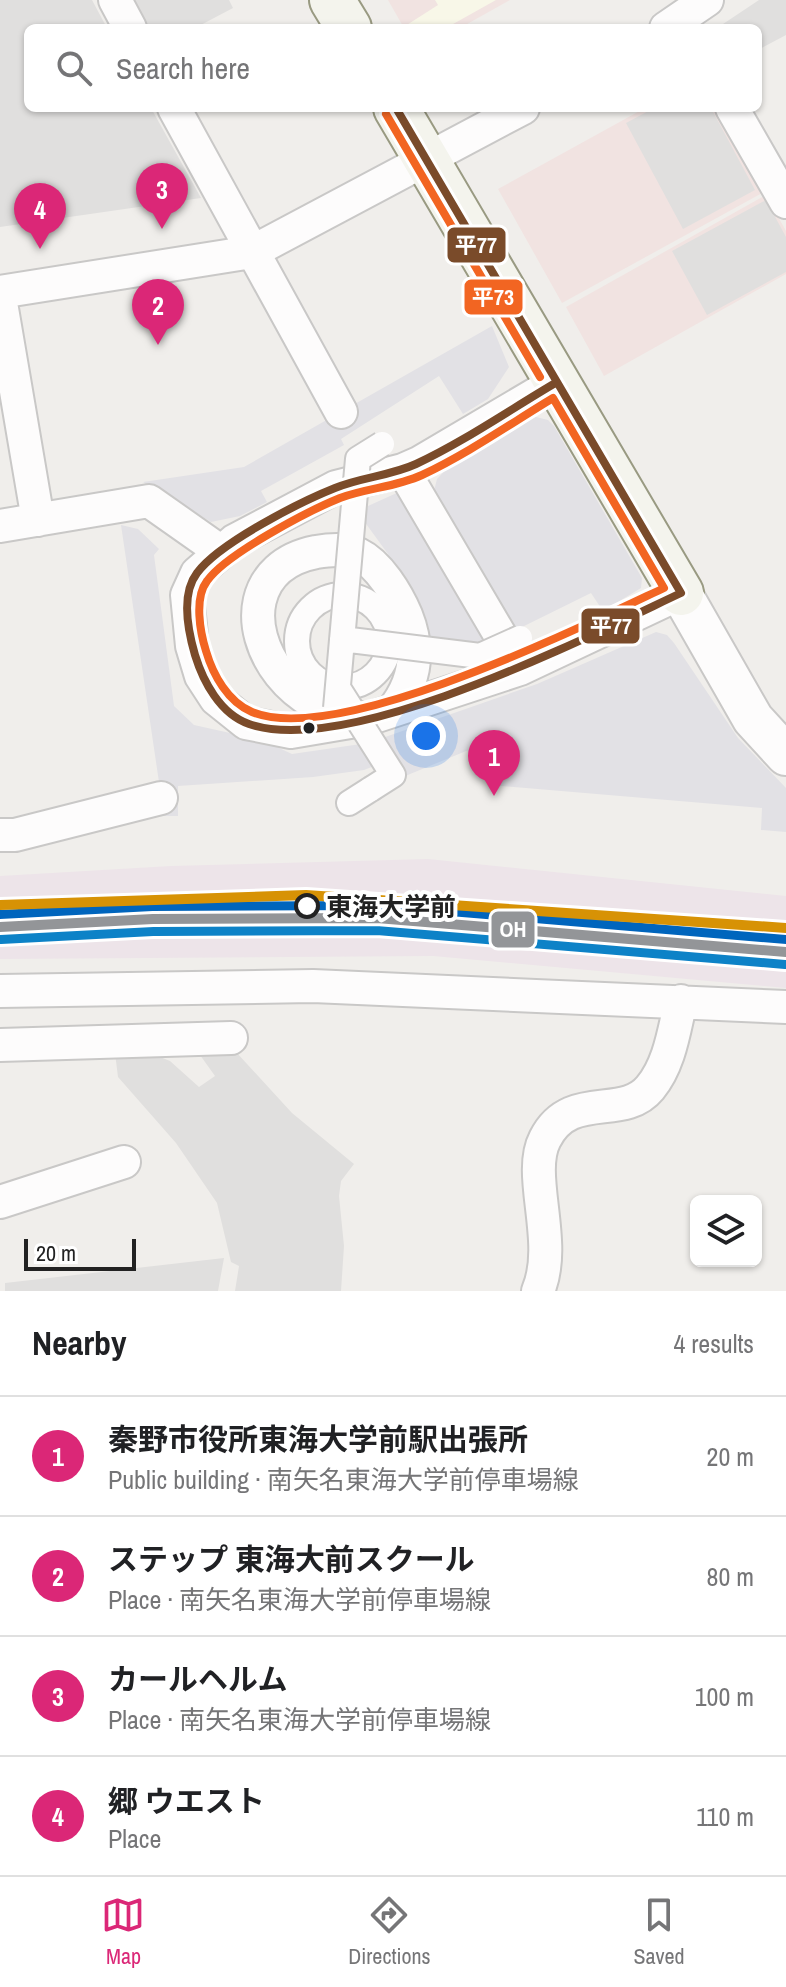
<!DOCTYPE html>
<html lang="en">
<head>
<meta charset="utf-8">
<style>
	body { margin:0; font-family:"Archivo Narrow","Noto Sans JP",sans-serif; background:#f2f2f2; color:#202124 }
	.controls { position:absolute; right:24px; bottom:24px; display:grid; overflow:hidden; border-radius:12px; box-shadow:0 2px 6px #0004 }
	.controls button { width:72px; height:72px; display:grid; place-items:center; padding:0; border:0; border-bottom:2px solid #e0e0e0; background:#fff; color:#202124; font:40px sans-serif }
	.scale { position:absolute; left:24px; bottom:20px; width:112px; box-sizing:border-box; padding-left:8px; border:4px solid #222; border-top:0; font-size:22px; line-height:28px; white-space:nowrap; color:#222; -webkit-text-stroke:6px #fff; paint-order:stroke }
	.you { position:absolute; left:426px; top:736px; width:28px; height:28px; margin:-20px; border:6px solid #fff; border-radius:50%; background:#1a73e8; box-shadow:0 0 0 12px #1a73e833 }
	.badge { display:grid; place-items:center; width:52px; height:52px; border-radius:50%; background:#db2777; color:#fff; font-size:26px; font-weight:700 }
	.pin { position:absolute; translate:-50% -66px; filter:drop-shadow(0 2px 4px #0008) }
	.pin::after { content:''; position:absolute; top:42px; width:28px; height:24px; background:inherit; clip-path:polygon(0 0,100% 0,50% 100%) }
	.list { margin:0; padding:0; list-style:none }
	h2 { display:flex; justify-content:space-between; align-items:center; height:104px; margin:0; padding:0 32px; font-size:34px }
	h2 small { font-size:26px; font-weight:400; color:#757577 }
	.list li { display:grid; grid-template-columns:52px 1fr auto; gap:24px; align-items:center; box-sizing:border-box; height:120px; padding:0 32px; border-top:2px solid #e0e0e0 }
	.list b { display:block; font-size:30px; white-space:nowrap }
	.list p { margin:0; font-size:26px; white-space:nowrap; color:#757577 }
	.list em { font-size:26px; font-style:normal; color:#757577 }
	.icon { flex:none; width:44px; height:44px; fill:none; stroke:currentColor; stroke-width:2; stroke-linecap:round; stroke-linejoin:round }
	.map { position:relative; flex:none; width:786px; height:1291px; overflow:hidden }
	.search { position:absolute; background:#fff; box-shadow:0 2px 6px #0004; left:24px; right:24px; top:24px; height:88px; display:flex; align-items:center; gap:20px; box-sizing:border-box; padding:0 28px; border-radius:12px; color:#757577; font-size:30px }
	.sheet { height:584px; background:#fff }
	nav { display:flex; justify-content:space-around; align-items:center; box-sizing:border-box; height:112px; border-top:2px solid #e0e0e0; background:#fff; font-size:22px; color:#757577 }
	nav a { display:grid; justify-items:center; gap:4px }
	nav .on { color:#db2777 }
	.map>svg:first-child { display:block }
	.commercial { fill:#f1e3e1 }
	.industrial { fill:#ede4e9 }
	.education { fill:#f8f7e8 }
	.parking { fill:#e0dfde }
	.plaza { fill:#e2e1e5 }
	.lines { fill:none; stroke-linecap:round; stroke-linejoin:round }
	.pedestrian-casing { stroke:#c9c8c7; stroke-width:28 }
	.minor-casing { stroke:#c9c8c7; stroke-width:36 }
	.tertiary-casing { stroke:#c9c8c7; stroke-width:44 }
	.secondary-casing { stroke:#999a82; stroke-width:48 }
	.pedestrian { stroke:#fdfcfc; stroke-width:24 }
	.minor { stroke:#fdfcfc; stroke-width:32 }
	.tertiary { stroke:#fdfcfc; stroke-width:40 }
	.secondary { stroke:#f4f4ed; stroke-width:44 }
	.pedestrian-bridge-casing { stroke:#c9c8c7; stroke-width:28; stroke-linecap:butt }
	.pedestrian-bridge { stroke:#fdfcfc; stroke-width:24 }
	.bus-1-casing { stroke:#fff; stroke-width:14 }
	.bus-2-casing { stroke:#fff; stroke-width:14 }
	.bus-1 { stroke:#7a4b2a; stroke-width:8 }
	.bus-2 { stroke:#f26522; stroke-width:8 }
	.rail-1-casing { stroke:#fff; stroke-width:16 }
	.rail-2-casing { stroke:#fff; stroke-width:16 }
	.rail-3-casing { stroke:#fff; stroke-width:16 }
	.rail-1 { stroke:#0d82c7; stroke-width:10 }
	.rail-2 { stroke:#0065bd; stroke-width:10 }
	.rail-3 { stroke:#d79205; stroke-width:10 }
	.metro-1-casing { stroke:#fff; stroke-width:16 }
	.metro-1 { stroke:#939598; stroke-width:10 }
	.bus-dot { fill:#222; stroke:#fff; stroke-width:3 }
	.stop-dot { fill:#fff; stroke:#222; stroke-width:4 }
	.labels { text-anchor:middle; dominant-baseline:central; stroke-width:8; stroke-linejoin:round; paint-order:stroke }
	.stop-label { font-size:26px; font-weight:bold; fill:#222; stroke:#fff; text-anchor:start }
	.line-badge { stroke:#fff; stroke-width:3 }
	.badge-label { font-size:22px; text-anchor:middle; font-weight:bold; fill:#fff }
</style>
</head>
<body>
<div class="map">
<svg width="786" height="1291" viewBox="0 0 786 1291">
	<rect width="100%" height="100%" fill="#f0eeeb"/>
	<!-- commercial -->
	<path class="commercial" d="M 388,0 L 510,0 L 460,28 L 404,28 Z
		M 645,108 L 718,108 L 764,192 L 562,303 L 498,189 Z
		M 766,195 L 786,231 L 786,274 L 604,376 L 566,307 Z"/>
	<!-- industrial -->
	<path class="industrial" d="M 428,859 L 786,896 L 786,988 L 433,956 L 0,959 L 0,876 L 171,866 Z"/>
	<!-- education -->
	<path class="education" d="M 435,0 L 496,0 L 446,28 L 402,28 L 438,5 Z"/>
	<!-- parking -->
	<path class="parking" d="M 0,0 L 92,0 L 107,28 L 28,28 L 28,108 L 151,108 L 201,198 L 0,227 Z
		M 133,0 L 229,0 L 233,8 L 195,28 L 148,28 Z
		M 759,0 L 786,0 L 786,35 L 758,50 L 758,28 L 717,28 Z
		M 654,108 L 711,108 L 755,190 L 683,229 L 626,123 Z
		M 766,200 L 786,237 L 786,272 L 707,315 L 672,251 Z
		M 236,1052 L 292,1113 L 354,1164 L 341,1181 L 339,1196 L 344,1246 L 341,1291 L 235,1291 L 239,1266 L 231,1262 L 217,1203 L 176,1143 L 118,1077 L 115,1053 L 150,1053 L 170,1061 L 199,1087 L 215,1076 L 200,1055 Z
		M 224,1258 L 218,1291 L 5,1291 L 5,1283 Z"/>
	<!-- plaza -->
	<path class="plaza" d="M 492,326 L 509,367 L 488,399 L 463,414 L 439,376 L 341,439 L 344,445 L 261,491 L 267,502 L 240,516 L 211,522 L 143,482 L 244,467 Z
		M 532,416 L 548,420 L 554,426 L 642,578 L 641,588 L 603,611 L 591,593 L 514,631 L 434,491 L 437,479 L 451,464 Z
		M 399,492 L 495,659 L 434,660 L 388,554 L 364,521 L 368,506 Z
		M 121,525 L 138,529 L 159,549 L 154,555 L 174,706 L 194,725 L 262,740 L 292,754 L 368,743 L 537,684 L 656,632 L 667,635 L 674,643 L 738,738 L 786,788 L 786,832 L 761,830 L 762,808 L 490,785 L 471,749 L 398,779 L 392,759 L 364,770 L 313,777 L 178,786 L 178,816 L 164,816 Z"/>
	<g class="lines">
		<defs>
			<path id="pedestrian" d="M297 641a46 46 0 1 1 92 0a46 46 0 1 1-92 0Z
				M 349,803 L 371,789"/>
			<path id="minor" d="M 115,0 L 130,28
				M 666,28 L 707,0
				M 174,108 L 341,412
				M 732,108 L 786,202
				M 0,292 L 252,252 L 523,108
				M 0,297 L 38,520
				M 558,381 L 419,463 L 403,470 L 336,487 L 234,541 L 197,573 L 187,595 L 192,646 L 201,676 L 216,699 L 246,723 L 291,732 L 368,719 L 520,669 L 681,593
				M 403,470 L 520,669
				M 0,526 L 149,501 L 220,551
				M 357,717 C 325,712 300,699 280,674 C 244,628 250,565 316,552 C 328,550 346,548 358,554 C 379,564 397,594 406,615 C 420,650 416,682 392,711
				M 0,835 L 15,835 L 161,798
				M 0,991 L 313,986 L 786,1007
				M 0,1045 L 231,1038
				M 0,1202 L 124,1162
				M 538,1291 C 559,1242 526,1175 545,1139 C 570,1089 623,1121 650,1088 C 670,1064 674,1030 681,1001"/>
			<path id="tertiary" d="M 681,593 L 753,719 L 786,755"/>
			<path id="secondary" d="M 332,0 L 349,28
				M 396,108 L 681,593"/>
		</defs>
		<!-- pedestrian casing -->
		<use href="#pedestrian" class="pedestrian-casing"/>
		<!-- minor casing -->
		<use href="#minor" class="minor-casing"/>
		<!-- tertiary casing -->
		<use href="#tertiary" class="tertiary-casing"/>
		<!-- secondary casing -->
		<use href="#secondary" class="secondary-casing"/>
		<!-- pedestrian -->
		<use href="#pedestrian" class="pedestrian"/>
		<!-- minor -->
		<use href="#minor" class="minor"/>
		<!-- tertiary -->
		<use href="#tertiary" class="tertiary"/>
		<!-- secondary -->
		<use href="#secondary" class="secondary"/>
		<defs>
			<path id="pedestrian-bridge" d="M 342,639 L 480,656 L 520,638
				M 338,688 L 393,775 L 371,789
				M 336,708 L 358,459 L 382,444"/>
		</defs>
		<!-- pedestrian-bridge casing -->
		<use href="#pedestrian-bridge" class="pedestrian-bridge-casing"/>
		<!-- pedestrian-bridge -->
		<use href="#pedestrian-bridge" class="pedestrian-bridge"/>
		<defs>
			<path id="bus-1" d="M 396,108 L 557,382
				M 557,382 L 681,593 C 585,638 349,758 249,724 C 220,714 203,681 195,655 C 188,631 181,594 197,573 C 219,543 300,502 335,488 C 361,477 390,476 416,464 C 465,441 511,409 557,382 Z"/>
			<path id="bus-2" d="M 386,114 L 540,377
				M 553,398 L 664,588 C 581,627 338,747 252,712 C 228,702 213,675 206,651 C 200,632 194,598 207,581 C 226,554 308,511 340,498 C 367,488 396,487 422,475 C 467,454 510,424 553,398 Z"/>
		</defs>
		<!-- bus-1 casing -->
		<use href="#bus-1" class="bus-1-casing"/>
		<!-- bus-2 casing -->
		<use href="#bus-2" class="bus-2-casing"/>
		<!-- bus-1 -->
		<use href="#bus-1" class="bus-1"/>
		<!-- bus-2 -->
		<use href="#bus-2" class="bus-2"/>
		<defs>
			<path id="rail-1" d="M 1,939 L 153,931 L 377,930 L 785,964"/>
			<path id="rail-2" d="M 0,915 L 153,907 L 377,906 L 786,940"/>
			<path id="rail-3" d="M 0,905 L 306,895 L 786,928"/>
		</defs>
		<!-- rail-1 casing -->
		<use href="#rail-1" class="rail-1-casing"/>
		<!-- rail-2 casing -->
		<use href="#rail-2" class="rail-2-casing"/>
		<!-- rail-3 casing -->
		<use href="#rail-3" class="rail-3-casing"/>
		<!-- rail-1 -->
		<use href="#rail-1" class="rail-1"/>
		<!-- rail-2 -->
		<use href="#rail-2" class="rail-2"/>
		<!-- rail-3 -->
		<use href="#rail-3" class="rail-3"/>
		<defs>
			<path id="metro-1" d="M 0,927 L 153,919 L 377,918 L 786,952"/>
		</defs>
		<!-- metro-1 casing -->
		<use href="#metro-1" class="metro-1-casing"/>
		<!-- metro-1 -->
		<use href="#metro-1" class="metro-1"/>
	</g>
	<!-- markers -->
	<circle class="bus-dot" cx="309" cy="728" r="7"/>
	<circle class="stop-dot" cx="307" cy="906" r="11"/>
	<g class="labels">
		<!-- stop labels -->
		<g class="stop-label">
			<text x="326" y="906">東海大学前</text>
		</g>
	</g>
	<g class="line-badge">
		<rect x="446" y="226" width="61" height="38" rx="8" fill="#7a4b2a"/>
		<rect x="463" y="278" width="61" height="38" rx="8" fill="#f26522"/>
		<rect x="580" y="607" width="61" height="38" rx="8" fill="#7a4b2a"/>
		<rect x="490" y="910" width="46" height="39" rx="8" fill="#939598"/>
	</g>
	<g class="badge-label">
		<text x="476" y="253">平77</text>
		<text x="493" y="305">平73</text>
		<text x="611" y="634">平77</text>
		<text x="513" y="937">OH</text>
	</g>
</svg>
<div class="controls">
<button><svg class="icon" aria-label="layers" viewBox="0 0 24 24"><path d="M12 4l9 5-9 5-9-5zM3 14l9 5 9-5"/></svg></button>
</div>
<div class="scale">20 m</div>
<div class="you"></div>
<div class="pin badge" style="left:494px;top:796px">1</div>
<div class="pin badge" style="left:158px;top:345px">2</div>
<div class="pin badge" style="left:162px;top:229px">3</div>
<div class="pin badge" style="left:40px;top:249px">4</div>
<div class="search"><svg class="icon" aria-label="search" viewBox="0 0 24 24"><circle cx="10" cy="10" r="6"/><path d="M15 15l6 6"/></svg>Search here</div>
</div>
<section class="sheet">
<h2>Nearby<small>4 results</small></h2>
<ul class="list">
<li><span class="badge">1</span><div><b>秦野市役所東海大学前駅出張所</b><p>Public building · 南矢名東海大学前停車場線</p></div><em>20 m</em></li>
<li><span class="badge">2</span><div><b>ステップ 東海大前スクール</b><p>Place · 南矢名東海大学前停車場線</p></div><em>80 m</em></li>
<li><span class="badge">3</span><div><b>カールヘルム</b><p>Place · 南矢名東海大学前停車場線</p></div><em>100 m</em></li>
<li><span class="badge">4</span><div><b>郷 ウエスト</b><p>Place</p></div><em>110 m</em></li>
</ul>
</section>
<nav>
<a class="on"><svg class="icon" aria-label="map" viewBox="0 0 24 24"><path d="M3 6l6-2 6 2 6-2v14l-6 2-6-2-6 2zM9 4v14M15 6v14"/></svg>Map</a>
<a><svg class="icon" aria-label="directions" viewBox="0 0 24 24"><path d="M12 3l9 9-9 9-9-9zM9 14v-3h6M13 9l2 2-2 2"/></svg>Directions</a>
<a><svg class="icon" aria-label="saved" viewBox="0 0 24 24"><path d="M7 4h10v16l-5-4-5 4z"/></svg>Saved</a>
</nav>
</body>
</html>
